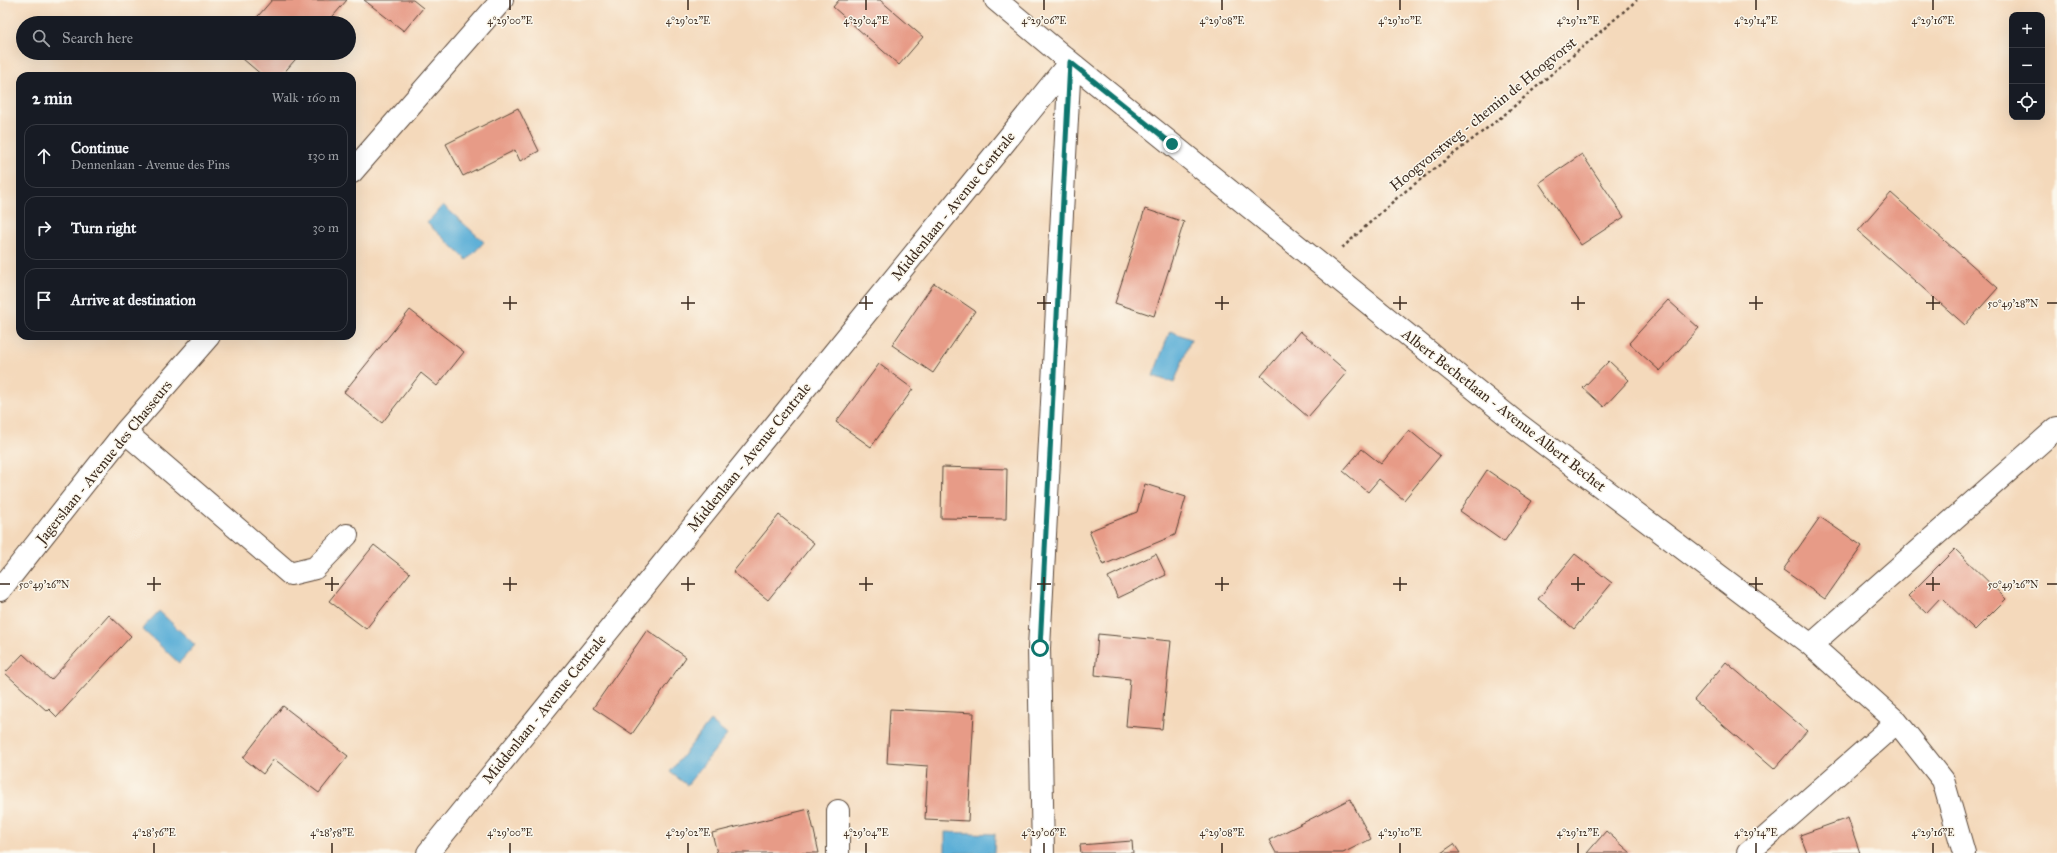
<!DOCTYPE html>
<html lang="en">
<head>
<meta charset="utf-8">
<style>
	body { margin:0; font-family:"IM FELL Great Primer",serif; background:#242831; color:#f1f3f6 }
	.controls { position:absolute; right:12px; top:12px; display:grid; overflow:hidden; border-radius:8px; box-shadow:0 4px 16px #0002 }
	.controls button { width:36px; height:36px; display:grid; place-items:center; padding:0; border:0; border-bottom:1px solid #363941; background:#171b24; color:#f1f3f6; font:20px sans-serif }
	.stop { position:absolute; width:12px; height:12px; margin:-9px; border:3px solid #0f766e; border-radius:50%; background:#fff }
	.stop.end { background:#0f766e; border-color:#fff; box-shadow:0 1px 4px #0008 }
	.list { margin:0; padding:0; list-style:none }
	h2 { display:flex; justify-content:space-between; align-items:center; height:52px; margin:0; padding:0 16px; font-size:17px }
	h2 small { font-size:13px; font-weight:400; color:#9ea1a6 }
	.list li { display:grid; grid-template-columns:26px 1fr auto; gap:12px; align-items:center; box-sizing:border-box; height:64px; margin:0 8px 8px; padding:0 8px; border:1px solid #363941; border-radius:12px }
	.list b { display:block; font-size:15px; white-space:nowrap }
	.list p { margin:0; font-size:13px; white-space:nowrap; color:#9ea1a6 }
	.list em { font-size:13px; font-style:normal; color:#9ea1a6 }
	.icon { flex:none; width:22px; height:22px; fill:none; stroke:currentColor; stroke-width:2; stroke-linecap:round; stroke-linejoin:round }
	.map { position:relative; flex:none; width:2057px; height:853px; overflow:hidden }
	.search { position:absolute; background:#171b24; box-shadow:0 4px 16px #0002; left:16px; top:16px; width:340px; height:44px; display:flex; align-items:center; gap:10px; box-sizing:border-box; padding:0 14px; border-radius:22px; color:#9ea1a6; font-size:15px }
	.panel { position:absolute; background:#171b24; box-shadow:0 4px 16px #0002; left:16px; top:72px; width:340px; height:268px; border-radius:12px }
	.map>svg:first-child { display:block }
	.water { fill:#5cafd7; stroke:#4c6c7a }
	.building { fill:#e79b87 }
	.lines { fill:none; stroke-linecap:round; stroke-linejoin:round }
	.minor-casing { stroke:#574436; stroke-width:24 }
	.path { stroke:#574436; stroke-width:2.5; stroke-dasharray:3 3; stroke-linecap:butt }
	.minor { stroke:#fff; stroke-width:22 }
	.route { stroke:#0f766e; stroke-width:5 }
	.ticks { fill:none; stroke:#3b2a1e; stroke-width:1.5 }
	.labels { text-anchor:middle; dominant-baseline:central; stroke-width:3; stroke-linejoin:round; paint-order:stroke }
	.street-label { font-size:15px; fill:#3b2a1e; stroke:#fbf7ec }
	.ticks-label { font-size:10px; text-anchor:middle; fill:#3b2a1e; stroke:#fbf7ec; stroke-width:3; stroke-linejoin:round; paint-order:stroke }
</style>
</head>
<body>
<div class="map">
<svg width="2057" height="853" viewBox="0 0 2057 853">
	<rect width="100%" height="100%" fill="#fbf7ec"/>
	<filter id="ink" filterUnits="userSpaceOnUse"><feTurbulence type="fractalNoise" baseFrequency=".025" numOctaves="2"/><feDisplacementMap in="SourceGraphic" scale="8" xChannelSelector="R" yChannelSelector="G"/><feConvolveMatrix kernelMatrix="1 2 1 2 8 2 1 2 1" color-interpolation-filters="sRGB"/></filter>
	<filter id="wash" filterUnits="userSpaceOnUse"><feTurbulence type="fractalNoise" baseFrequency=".012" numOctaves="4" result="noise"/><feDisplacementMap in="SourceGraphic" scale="16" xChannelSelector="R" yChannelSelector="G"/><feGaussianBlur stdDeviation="0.9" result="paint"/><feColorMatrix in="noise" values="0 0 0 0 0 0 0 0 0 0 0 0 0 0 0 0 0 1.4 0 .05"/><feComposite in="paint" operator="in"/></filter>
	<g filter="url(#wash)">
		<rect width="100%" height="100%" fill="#f4d9bb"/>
		<!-- water -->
		<path class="water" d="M 443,205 L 484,242 L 467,260 L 427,223 Z
			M 1170,331 L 1191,339 L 1174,383 L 1153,376 Z
			M 159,611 L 195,645 L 179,663 L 142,629 Z
			M 710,721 L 727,735 L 687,785 L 670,772 Z
			M 945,832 L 995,834 L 994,853 L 945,853 Z"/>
		<g id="blocks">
			<!-- building -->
			<path class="building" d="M 272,0 L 347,0 L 327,23 L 252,23 Z
				M 364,0 L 413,0 L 423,8 L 404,31 Z
				M 839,0 L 880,0 L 923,37 L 899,65 L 833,7 Z
				M 236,53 L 301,53 L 281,76 L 263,76 Z
				M 518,108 L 539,151 L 520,161 L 515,150 L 463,176 L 446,144 Z
				M 1582,154 L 1624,217 L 1581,245 L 1539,183 Z
				M 1891,193 L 1998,288 L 1965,325 L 1858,231 Z
				M 1145,209 L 1184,222 L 1154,316 L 1115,303 Z
				M 934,283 L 975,311 L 933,373 L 892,345 Z
				M 1668,300 L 1699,328 L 1660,371 L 1629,343 Z
				M 410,310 L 464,352 L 437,386 L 421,373 L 382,423 L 344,392 Z
				M 1300,331 L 1347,372 L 1308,417 L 1261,376 Z
				M 1609,361 L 1629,380 L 1604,407 L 1583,388 Z
				M 879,364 L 913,389 L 871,447 L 836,422 Z
				M 1409,430 L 1440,456 L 1404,500 L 1379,479 L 1368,492 L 1343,471 L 1362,449 L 1381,464 Z
				M 942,467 L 1007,469 L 1006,519 L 941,518 Z
				M 1487,470 L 1532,501 L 1504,542 L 1460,511 Z
				M 1145,484 L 1186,497 L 1175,535 L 1103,565 L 1089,531 L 1137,512 Z
				M 779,515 L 814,543 L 768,600 L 733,572 Z
				M 1820,517 L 1862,546 L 1825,599 L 1783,570 Z
				M 374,545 L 410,573 L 366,629 L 329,601 Z
				M 1955,549 L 2006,599 L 1975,630 L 1941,597 L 1926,613 L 1908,596 Z
				M 1156,554 L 1166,575 L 1118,598 L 1108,577 Z
				M 1575,554 L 1612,583 L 1574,629 L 1538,599 Z
				M 109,615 L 131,636 L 57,717 L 49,709 L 47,711 L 5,673 L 23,654 L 51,680 Z
				M 647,630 L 686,657 L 632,734 L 593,708 Z
				M 1098,634 L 1171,641 L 1162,729 L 1126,726 L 1130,679 L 1095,675 Z
				M 1726,662 L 1807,731 L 1774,769 L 1694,700 Z
				M 283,706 L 348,756 L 319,793 L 274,759 L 263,774 L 243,758 Z
				M 890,709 L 974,713 L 968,821 L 925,819 L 928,766 L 887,763 Z
				M 1350,799 L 1371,839 L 1343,853 L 1276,853 L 1269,840 Z
				M 809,809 L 819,853 L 717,853 L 712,833 Z
				M 1848,818 L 1860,853 L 1807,853 L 1800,835 Z
				M 1606,831 L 1631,853 L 1587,853 Z
				M 1132,841 L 1133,853 L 1081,853 L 1080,845 Z
				M 1454,844 L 1460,853 L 1441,853 Z"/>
		</g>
	</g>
	<g filter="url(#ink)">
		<use href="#blocks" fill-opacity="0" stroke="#574436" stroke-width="1"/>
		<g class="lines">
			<defs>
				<path id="minor" d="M 996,0 L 1070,62 L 1518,424 L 1811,645 L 1897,722 L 1943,780 L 1964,853
					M 352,172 L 502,0
					M 125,432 L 290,574 L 315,568 L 347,535
					M 0,590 L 125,432 L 209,336
					M 1811,645 L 2057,428
					M 428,853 L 1070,62
					M 838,853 L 838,811
					M 1043,853 L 1039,648 L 1070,62
					M 1748,853 L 1897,722"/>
			</defs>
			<!-- minor casing -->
			<use href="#minor" class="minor-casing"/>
			<!-- path -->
			<path class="path" d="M 1342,248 L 1398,197 L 1504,115 L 1637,0"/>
			<!-- minor -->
			<use href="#minor" class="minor"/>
		</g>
	</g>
	<g class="lines" filter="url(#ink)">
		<!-- route -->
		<path class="route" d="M 1040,648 L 1070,62 L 1172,144"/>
	</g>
	<!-- ticks -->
	<path class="ticks" d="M 510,0 L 510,10M 688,0 L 688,10M 866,0 L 866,10M 1044,0 L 1044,10M 1222,0 L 1222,10M 1400,0 L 1400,10M 1578,0 L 1578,10M 1756,0 L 1756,10M 1933,0 L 1933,10M 510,296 L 510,310M 688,296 L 688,310M 866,296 L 866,310M 1044,296 L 1044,310M 1222,296 L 1222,310M 1400,296 L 1400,310M 1578,296 L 1578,310M 1756,296 L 1756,310M 1933,296 L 1933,310M 503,303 L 517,303M 681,303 L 695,303M 859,303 L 873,303M 1037,303 L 1051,303M 1215,303 L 1229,303M 1393,303 L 1407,303M 1571,303 L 1585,303M 1749,303 L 1763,303M 1926,303 L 1940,303M 2047,303 L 2057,303M 154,577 L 154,591M 332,577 L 332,591M 510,577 L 510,591M 688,577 L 688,591M 866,577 L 866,591M 1044,577 L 1044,591M 1222,577 L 1222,591M 1400,577 L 1400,591M 1578,577 L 1578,591M 1756,577 L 1756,591M 1933,577 L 1933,591M 0,584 L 10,584M 147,584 L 161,584M 325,584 L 339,584M 503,584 L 517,584M 681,584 L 695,584M 859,584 L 873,584M 1037,584 L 1051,584M 1215,584 L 1229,584M 1393,584 L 1407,584M 1571,584 L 1585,584M 1749,584 L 1763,584M 1926,584 L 1940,584M 2047,584 L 2057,584M 154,843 L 154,853M 332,843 L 332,853M 510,843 L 510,853M 688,843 L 688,853M 866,843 L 866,853M 1044,843 L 1044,853M 1222,843 L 1222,853M 1400,843 L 1400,853M 1578,843 L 1578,853M 1756,843 L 1756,853M 1933,843 L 1933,853"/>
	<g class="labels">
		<!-- street labels -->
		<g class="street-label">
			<text transform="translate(1483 114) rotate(-39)">Hoogvorstweg - chemin de Hoogvorst</text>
			<text transform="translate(953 206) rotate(-51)">Middenlaan - Avenue Centrale</text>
			<text transform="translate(1504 410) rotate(38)">Albert Bechetlaan - Avenue Albert Bechet</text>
			<text transform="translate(749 457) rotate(-51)">Middenlaan - Avenue Centrale</text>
			<text transform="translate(104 462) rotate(-51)">Jagerslaan - Avenue des Chasseurs</text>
			<text transform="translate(544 709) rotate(-51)">Middenlaan - Avenue Centrale</text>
		</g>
	</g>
	<g class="ticks-label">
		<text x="510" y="24">4°29'00"E</text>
		<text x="688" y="24">4°29'02"E</text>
		<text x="866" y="24">4°29'04"E</text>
		<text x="1044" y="24">4°29'06"E</text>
		<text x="1222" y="24">4°29'08"E</text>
		<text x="1400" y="24">4°29'10"E</text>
		<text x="1578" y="24">4°29'12"E</text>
		<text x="1756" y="24">4°29'14"E</text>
		<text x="1933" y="24">4°29'16"E</text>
		<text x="2013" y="307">50°49'28"N</text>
		<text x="44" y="588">50°49'26"N</text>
		<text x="2013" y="588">50°49'26"N</text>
		<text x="154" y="836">4°28'56"E</text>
		<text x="332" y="836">4°28'58"E</text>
		<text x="510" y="836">4°29'00"E</text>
		<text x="688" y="836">4°29'02"E</text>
		<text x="866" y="836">4°29'04"E</text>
		<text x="1044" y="836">4°29'06"E</text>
		<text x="1222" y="836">4°29'08"E</text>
		<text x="1400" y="836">4°29'10"E</text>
		<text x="1578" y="836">4°29'12"E</text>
		<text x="1756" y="836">4°29'14"E</text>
		<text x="1933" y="836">4°29'16"E</text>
	</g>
</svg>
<div class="controls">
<button>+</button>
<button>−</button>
<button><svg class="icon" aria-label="locate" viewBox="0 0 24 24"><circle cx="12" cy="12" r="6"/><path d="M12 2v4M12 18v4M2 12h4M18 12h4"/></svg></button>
</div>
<div class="stop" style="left:1040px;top:648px"></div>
<div class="stop end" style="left:1172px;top:144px"></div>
<div class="search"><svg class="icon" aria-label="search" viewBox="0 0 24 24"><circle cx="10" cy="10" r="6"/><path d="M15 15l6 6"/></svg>Search here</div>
<section class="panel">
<h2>2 min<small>Walk · 160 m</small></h2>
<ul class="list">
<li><svg class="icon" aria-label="ahead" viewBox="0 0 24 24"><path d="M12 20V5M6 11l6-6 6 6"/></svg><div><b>Continue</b><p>Dennenlaan - Avenue des Pins</p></div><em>130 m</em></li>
<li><svg class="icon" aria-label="right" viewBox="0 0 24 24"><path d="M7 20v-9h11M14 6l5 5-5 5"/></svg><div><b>Turn right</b></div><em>30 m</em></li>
<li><svg class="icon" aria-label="arrive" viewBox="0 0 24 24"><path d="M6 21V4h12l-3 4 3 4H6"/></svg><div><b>Arrive at destination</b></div></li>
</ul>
</section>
</div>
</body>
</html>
